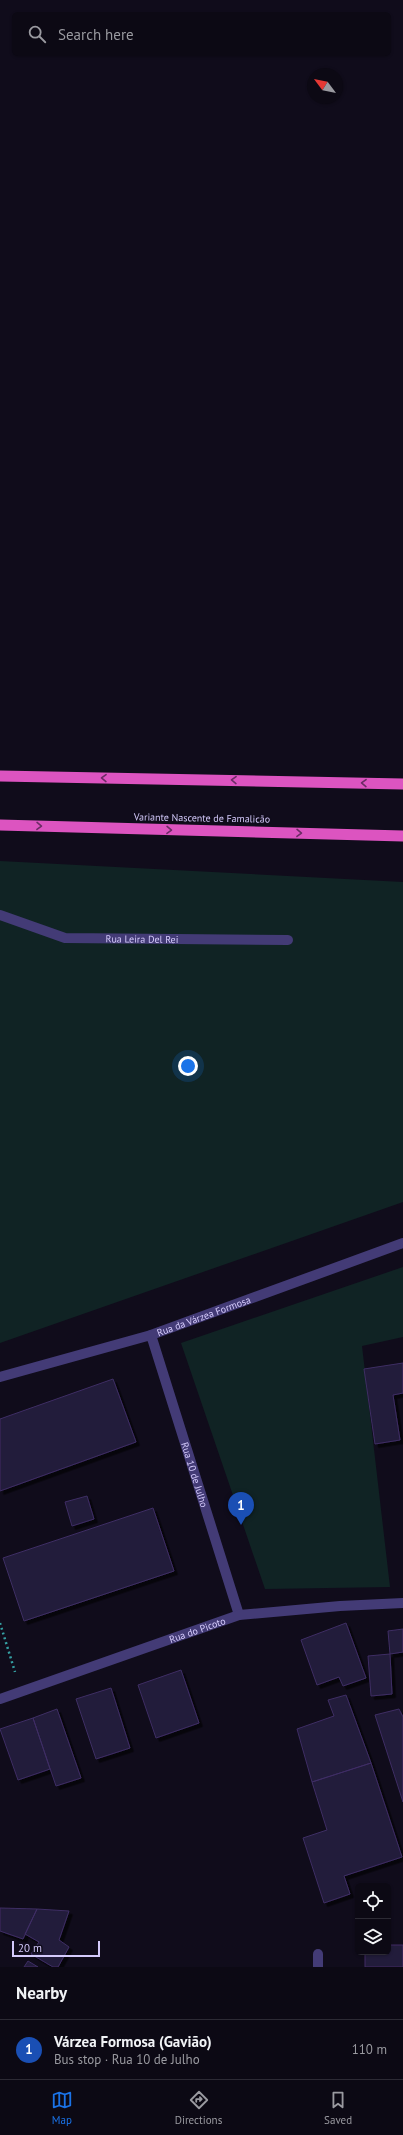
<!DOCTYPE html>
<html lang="en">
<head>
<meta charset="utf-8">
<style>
	body { margin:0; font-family:"PT Sans",sans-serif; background:#1a1722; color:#f1f3f6 }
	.controls { position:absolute; right:12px; bottom:12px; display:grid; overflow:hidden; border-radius:6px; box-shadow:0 1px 3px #0004 }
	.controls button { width:36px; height:36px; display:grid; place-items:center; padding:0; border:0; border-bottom:1px solid #2c2a34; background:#0c0914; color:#f1f3f6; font:20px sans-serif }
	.compass { position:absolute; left:307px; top:68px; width:36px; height:36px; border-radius:50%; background:#0c0914; box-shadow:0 1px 3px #0004; rotate:302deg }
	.scale { position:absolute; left:12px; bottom:10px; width:88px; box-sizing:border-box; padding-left:4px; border:2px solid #d4cafb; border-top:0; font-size:11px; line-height:14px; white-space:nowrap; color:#d4cafb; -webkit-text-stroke:3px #100c1b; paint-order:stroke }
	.you { position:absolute; left:188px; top:1066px; width:14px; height:14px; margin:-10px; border:3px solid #fff; border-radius:50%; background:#1a73e8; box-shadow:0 0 0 6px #1a73e833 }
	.badge { display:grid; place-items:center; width:26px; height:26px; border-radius:50%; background:#1a73e8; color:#fff; font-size:13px; font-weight:700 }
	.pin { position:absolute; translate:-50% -33px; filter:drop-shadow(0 1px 2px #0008) }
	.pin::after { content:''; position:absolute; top:21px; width:14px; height:12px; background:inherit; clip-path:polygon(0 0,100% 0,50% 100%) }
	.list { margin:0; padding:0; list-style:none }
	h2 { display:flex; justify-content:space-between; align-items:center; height:52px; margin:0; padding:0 16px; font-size:17px }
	h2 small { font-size:13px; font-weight:400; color:#9a9aa0 }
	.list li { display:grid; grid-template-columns:26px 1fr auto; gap:12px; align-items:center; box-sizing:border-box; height:60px; padding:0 16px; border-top:1px solid #2c2a34 }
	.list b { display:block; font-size:15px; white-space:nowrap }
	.list p { margin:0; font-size:13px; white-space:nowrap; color:#9a9aa0 }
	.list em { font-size:13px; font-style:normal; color:#9a9aa0 }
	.icon { flex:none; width:22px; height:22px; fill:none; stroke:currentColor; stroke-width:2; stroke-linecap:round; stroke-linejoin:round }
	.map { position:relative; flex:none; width:403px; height:1967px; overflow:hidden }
	.search { position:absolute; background:#0c0914; box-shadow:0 1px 3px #0004; left:12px; right:12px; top:12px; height:44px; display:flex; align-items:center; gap:10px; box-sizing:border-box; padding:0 14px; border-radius:6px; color:#9a9aa0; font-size:15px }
	.sheet { height:112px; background:#0c0914 }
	nav { display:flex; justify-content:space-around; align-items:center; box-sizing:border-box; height:56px; border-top:1px solid #2c2a34; background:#0c0914; font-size:11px; color:#9a9aa0 }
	nav a { display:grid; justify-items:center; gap:2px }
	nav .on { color:#1a73e8 }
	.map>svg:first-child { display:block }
	.green { fill:#102324 }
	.building { fill:#231a3a; stroke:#3e2e64; filter:url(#shadow) }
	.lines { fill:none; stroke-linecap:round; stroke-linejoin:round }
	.path { stroke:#35a0a3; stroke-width:2.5; stroke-dasharray:2 3; stroke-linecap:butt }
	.minor { stroke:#433b76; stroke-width:10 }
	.tertiary { stroke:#433b76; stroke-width:10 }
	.trunk { stroke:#dc54c0; stroke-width:11 }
	.oneway { stroke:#6c2c65 }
	.labels { text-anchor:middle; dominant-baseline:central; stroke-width:3; stroke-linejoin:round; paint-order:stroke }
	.street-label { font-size:10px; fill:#d4cafb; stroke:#100c1b }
</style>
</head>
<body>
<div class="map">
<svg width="403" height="1967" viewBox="0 0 403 1967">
	<defs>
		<filter id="shadow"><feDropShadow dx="3.5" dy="3.5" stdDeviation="0" flood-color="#0009"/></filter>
	</defs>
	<rect width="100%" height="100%" fill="#100c1b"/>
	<!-- green -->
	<path class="green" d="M 0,861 L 403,882 L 403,1202 L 0,1343 Z
		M 403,1267 L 403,1337 L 362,1346 L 390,1587 L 265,1589 L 181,1343 Z"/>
	<!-- building -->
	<path class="building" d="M 403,1363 L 403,1393 L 393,1395 L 400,1440 L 375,1444 L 364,1369 Z
		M 113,1379 L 136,1442 L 0,1491 L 0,1419 Z
		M 87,1496 L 94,1519 L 72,1526 L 65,1502 Z
		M 153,1508 L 174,1571 L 24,1621 L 3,1558 Z
		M 346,1623 L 366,1678 L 343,1686 L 339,1677 L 317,1685 L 301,1640 Z
		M 403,1629 L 403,1652 L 390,1654 L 388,1631 Z
		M 390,1654 L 392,1694 L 371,1696 L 368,1656 Z
		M 181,1670 L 199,1723 L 156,1738 L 138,1685 Z
		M 111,1688 L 130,1748 L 96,1759 L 76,1699 Z
		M 346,1695 L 371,1763 L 312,1782 L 297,1729 L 334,1716 L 328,1700 Z
		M 57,1709 L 81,1778 L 56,1786 L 33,1718 Z
		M 399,1709 L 403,1717 L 403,1802 L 375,1715 Z
		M 33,1718 L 50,1769 L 18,1780 L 0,1729 Z
		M 371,1763 L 402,1857 L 344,1876 L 350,1894 L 324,1903 L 303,1838 L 327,1830 L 312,1782 Z
		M 0,1908 L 37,1909 L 23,1939 L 0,1931 Z
		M 37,1909 L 69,1911 L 59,1940 L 69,1947 L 58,1967 L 53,1967 L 31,1954 L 39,1942 L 25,1934 Z
		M 388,1945 L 403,1945 L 403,1967 L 365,1967 L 365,1952 L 388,1952 Z
		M 28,1961 L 38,1967 L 24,1967 Z"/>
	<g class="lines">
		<!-- path -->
		<path class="path" d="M 0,1623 L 15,1672"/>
		<!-- minor -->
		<g class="minor">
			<path id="s1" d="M 0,915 L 65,938 L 288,940"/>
			<path id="s2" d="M 151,1335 L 403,1243"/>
			<path d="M 318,1967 L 318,1954"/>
		</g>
		<!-- tertiary -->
		<g class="tertiary">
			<path id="s3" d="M 0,1377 L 151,1335 L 239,1615"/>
			<path id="s4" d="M 0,1699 L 239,1615 L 340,1606 L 403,1603"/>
		</g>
		<!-- trunk -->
		<path class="trunk" d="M 0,776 L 403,784
			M 0,825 L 403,836"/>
	</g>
	<!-- one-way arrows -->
	<defs><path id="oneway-chevron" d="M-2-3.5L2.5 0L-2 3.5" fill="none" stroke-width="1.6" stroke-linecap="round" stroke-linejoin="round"/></defs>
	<g class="oneway">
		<use href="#oneway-chevron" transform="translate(104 778) rotate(-179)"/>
		<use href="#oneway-chevron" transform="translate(234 780) rotate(-179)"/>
		<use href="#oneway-chevron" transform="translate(364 783) rotate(-179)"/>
		<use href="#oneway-chevron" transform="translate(39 826) rotate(1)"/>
		<use href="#oneway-chevron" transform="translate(169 830) rotate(1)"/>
		<use href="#oneway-chevron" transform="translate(299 833) rotate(1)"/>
	</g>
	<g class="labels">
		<!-- street labels -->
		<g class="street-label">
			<text transform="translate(202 818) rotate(1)">Variante Nascente de Famalicão</text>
			<text stroke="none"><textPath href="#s1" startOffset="146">Rua Leira Del Rei</textPath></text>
			<text stroke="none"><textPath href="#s2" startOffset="56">Rua da Várzea Formosa</textPath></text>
			<text stroke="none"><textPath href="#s3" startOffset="303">Rua 10 de Julho</textPath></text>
			<text stroke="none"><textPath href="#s4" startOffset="209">Rua do Picoto</textPath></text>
		</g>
	</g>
</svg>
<div class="controls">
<button><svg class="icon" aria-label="locate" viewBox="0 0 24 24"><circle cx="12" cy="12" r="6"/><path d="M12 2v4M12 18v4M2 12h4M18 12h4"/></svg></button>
<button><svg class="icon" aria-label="layers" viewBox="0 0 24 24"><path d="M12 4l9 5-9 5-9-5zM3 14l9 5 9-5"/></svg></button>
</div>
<svg class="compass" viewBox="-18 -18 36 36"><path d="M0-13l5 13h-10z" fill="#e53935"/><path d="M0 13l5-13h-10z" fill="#9a9aa0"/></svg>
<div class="scale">20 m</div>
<div class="you"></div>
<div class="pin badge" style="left:241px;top:1525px;background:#1a4fb4">1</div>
<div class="search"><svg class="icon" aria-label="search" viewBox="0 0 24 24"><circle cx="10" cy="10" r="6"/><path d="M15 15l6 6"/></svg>Search here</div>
</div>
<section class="sheet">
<h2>Nearby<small></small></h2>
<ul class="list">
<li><span class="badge" style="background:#1a4fb4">1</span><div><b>Várzea Formosa (Gavião)</b><p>Bus stop · Rua 10 de Julho</p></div><em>110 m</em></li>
</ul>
</section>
<nav>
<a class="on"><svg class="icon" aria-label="map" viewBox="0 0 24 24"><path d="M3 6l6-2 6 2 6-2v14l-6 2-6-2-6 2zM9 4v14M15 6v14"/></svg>Map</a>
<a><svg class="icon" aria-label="directions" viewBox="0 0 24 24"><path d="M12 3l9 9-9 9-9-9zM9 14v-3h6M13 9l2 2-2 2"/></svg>Directions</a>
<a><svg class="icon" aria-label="saved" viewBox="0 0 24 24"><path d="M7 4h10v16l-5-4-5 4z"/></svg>Saved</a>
</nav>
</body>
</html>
